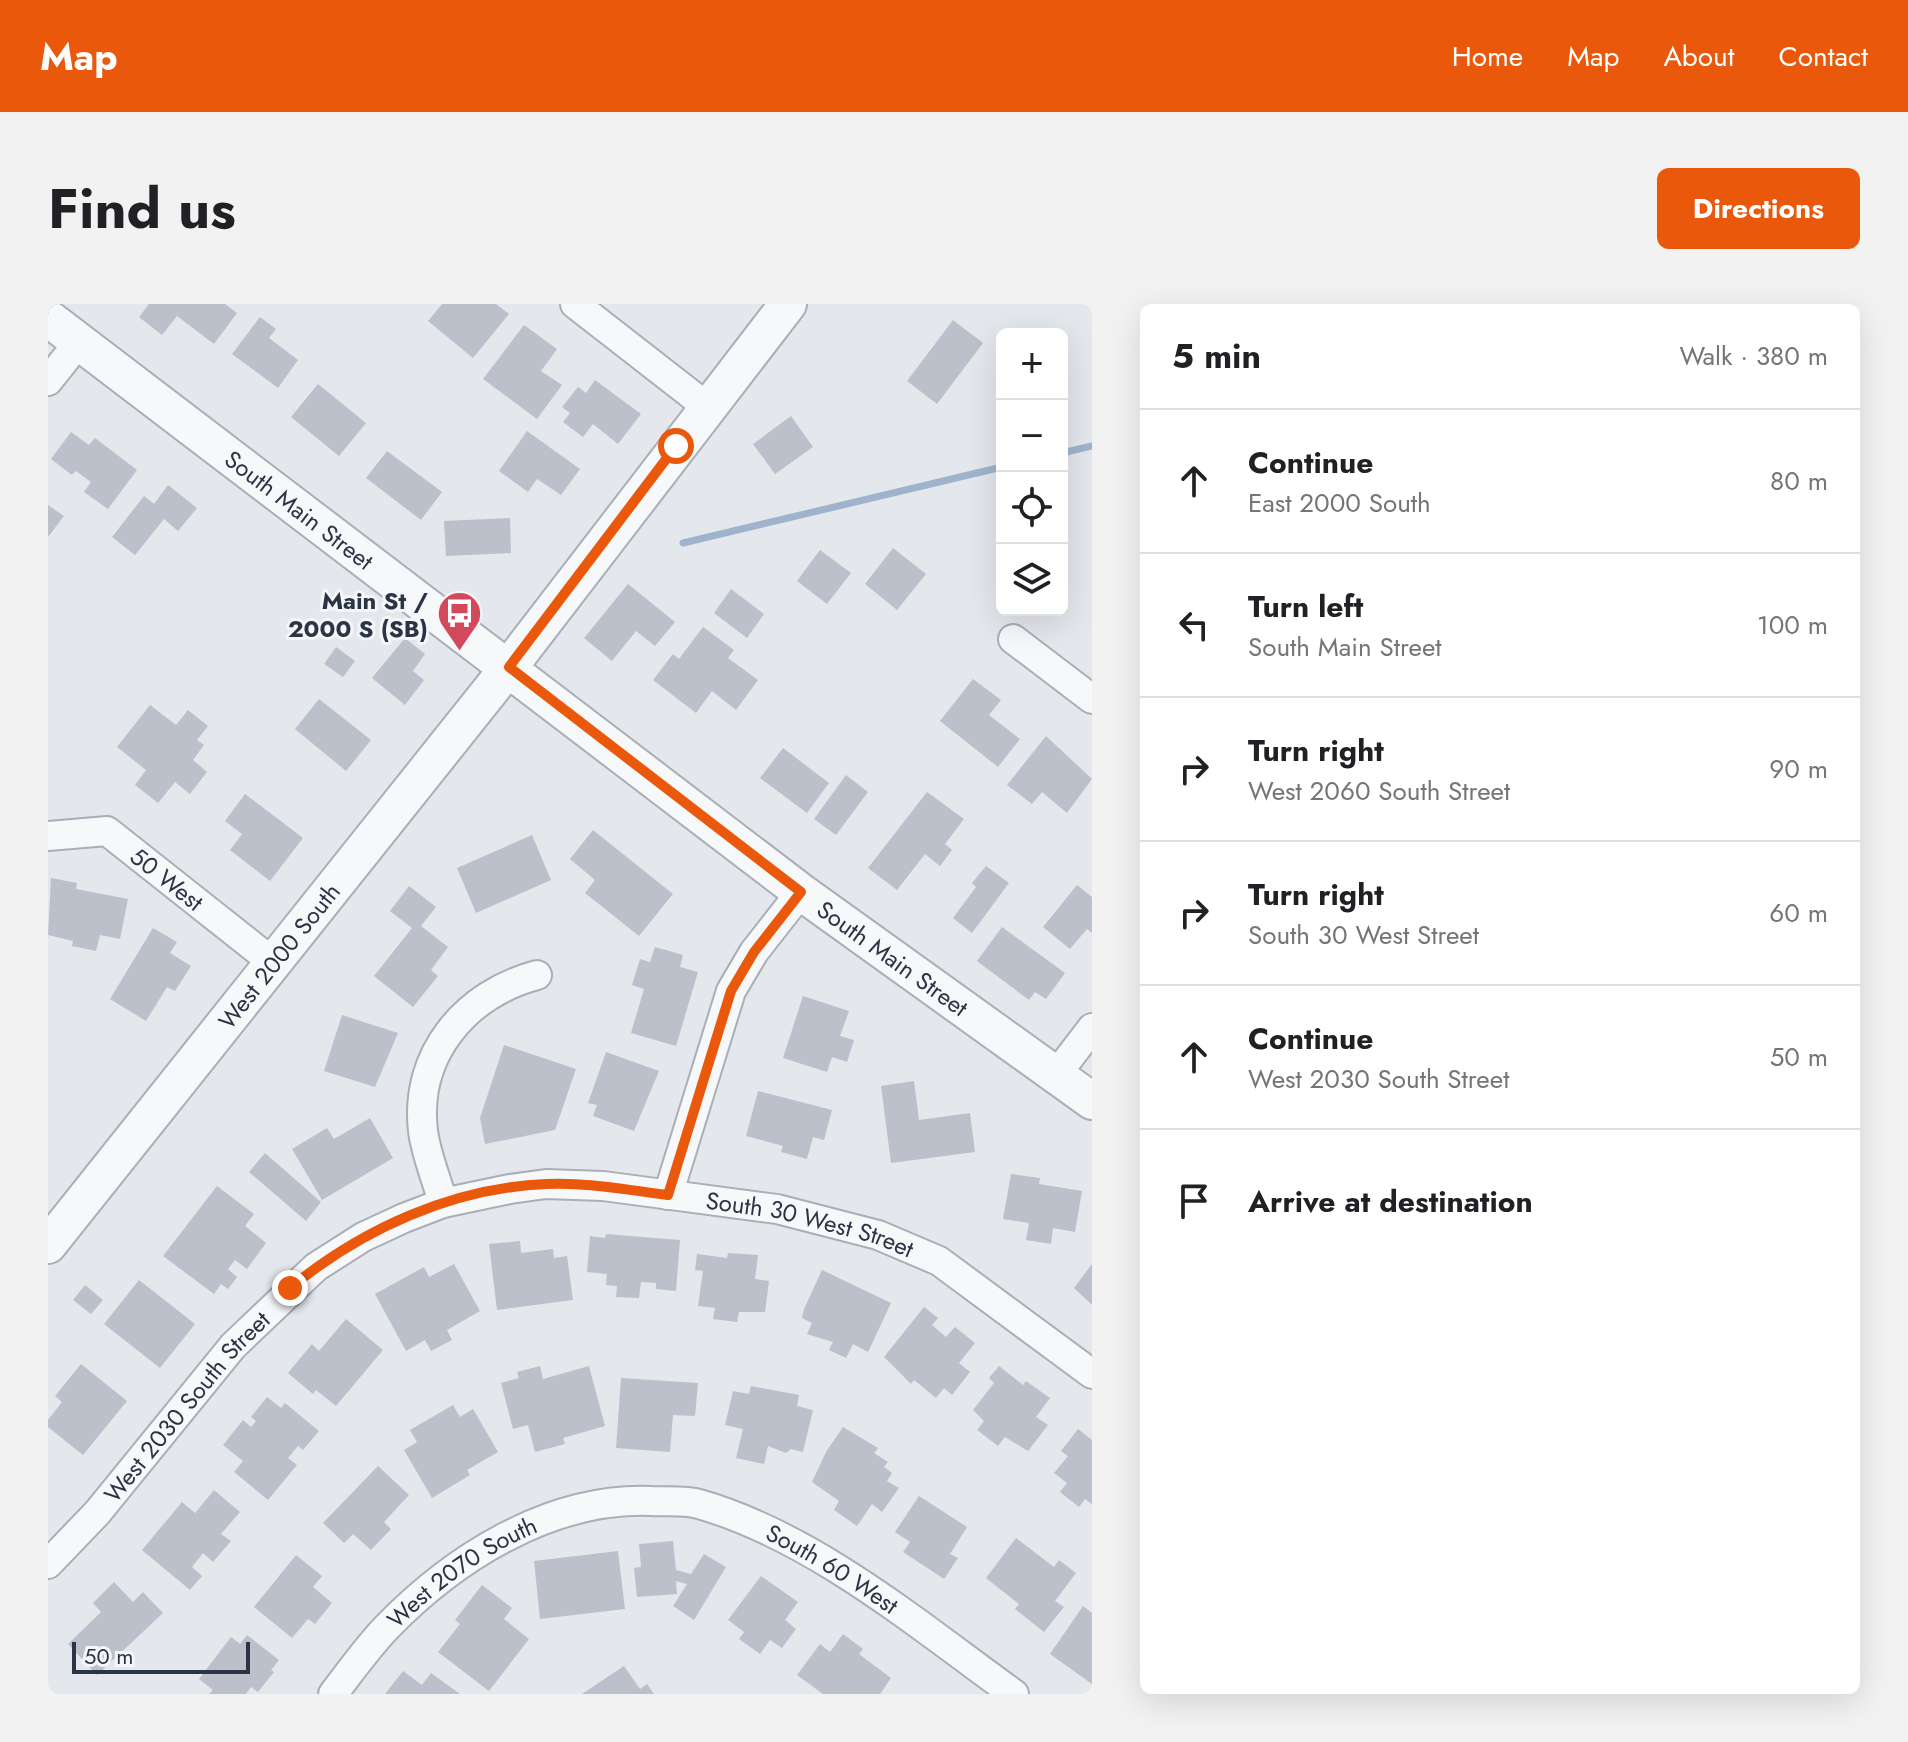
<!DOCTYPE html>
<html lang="en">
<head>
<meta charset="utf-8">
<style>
	body { margin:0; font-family:Jost,sans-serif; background:#f2f2f2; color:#202124 }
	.controls { position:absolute; right:24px; top:24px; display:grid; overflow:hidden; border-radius:12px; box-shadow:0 8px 32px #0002 }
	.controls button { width:72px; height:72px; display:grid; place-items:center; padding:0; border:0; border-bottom:2px solid #e0e0e0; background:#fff; color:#202124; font:40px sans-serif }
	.scale { position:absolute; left:24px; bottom:20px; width:178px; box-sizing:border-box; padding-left:8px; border:4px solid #2b3445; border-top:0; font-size:22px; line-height:28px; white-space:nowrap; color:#2b3445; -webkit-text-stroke:6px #f4f6f9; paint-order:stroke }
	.stop { position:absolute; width:24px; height:24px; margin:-18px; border:6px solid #ea580c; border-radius:50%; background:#fff }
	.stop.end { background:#ea580c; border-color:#fff; box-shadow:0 2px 8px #0008 }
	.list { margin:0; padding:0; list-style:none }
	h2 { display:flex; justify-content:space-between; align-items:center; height:104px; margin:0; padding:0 32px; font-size:34px }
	h2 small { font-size:26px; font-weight:400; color:#757577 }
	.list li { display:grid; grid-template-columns:52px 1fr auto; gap:24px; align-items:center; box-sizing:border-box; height:144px; padding:0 32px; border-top:2px solid #e0e0e0 }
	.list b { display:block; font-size:30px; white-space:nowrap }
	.list p { margin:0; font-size:26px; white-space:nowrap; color:#757577 }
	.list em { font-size:26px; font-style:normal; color:#757577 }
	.icon { flex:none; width:44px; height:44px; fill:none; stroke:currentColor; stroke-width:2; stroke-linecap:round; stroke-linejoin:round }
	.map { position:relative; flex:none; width:1044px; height:1390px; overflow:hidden; border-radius:12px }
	header { display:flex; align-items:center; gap:48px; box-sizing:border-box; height:112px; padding:0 40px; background:#ea580c; color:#fff }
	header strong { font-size:38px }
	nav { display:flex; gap:44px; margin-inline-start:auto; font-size:28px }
	.intro { display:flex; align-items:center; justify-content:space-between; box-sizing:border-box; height:192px; padding:0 48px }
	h1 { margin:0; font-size:56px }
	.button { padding:20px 36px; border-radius:12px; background:#ea580c; color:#fff; font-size:28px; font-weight:700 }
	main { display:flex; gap:48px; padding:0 48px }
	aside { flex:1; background:#fff; border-radius:12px; box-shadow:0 8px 32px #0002 }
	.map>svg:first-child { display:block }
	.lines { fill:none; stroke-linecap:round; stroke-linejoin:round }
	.stream { stroke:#9fb4cc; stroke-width:7 }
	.building { fill:#bbc0ca }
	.minor-casing { stroke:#a9aeb7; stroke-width:32 }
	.tertiary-casing { stroke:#a9aeb7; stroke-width:40 }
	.minor { stroke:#f7f8fa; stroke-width:28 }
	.tertiary { stroke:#f7f8fa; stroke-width:36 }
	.route { stroke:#ea580c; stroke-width:10 }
	.labels { text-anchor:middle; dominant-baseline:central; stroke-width:6; stroke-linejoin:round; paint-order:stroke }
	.street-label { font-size:24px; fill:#2b3445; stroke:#f4f6f9 }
	.poi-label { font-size:24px; font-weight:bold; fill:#2b3445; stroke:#f4f6f9; text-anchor:end }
</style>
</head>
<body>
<header>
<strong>Map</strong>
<nav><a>Home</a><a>Map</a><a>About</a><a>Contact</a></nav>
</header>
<div class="intro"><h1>Find us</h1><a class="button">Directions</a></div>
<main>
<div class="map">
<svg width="1044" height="1390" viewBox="0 0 1044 1390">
	<rect width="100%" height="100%" fill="#e4e7ec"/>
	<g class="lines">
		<!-- stream -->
		<path class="stream" d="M 1014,149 L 1044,142
			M 635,239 L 954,163"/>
	</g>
	<!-- building -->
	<path class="building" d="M 101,0 L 177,0 L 189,9 L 166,40 L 129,12 L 114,31 L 91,13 Z
		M 394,0 L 448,0 L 461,10 L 425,54 L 380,17 Z
		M 212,13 L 228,25 L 221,34 L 250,56 L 230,84 L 184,50 Z
		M 905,16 L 935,39 L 889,100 L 859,77 Z
		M 476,21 L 509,45 L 493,67 L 514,81 L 489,115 L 435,75 Z
		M 547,76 L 593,110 L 570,140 L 545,120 L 535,133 L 515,118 L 522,109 L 514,103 L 530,83 L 538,89 Z
		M 270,80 L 318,119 L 291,152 L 243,113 Z
		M 743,112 L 765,143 L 727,170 L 705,140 Z
		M 479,127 L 532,165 L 513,191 L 489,175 L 480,188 L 451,167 Z
		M 23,128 L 41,141 L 47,134 L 89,166 L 60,205 L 36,188 L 43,178 L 28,167 L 24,171 L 3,155 Z
		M 339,147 L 394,188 L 373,216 L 318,174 Z
		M 120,181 L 149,204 L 130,227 L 116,215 L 87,251 L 64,233 L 96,192 L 106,200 Z
		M 0,201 L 16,212 L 0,233 Z
		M 462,214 L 463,249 L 398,252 L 396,217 Z
		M 845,244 L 878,270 L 849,306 L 817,280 Z
		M 772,246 L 803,269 L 779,300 L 749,277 Z
		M 580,280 L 627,318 L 607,342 L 588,327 L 564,357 L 536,334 Z
		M 683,285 L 716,310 L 699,334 L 666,309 Z
		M 655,323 L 686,346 L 680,354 L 710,376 L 688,406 L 664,387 L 648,409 L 605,376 L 625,350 L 631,355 Z
		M 357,334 L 377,350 L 365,367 L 376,376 L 357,401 L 324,374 Z
		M 288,343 L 307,357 L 295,373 L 276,360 Z
		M 925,375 L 953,396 L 941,411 L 972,435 L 950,463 L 892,417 Z
		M 271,395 L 323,436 L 298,467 L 247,425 Z
		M 102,401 L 128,421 L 140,406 L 160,422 L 149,436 L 156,441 L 145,456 L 159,468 L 142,490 L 127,478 L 110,499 L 87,481 L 98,466 L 69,443 Z
		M 998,432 L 1044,475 L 1019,509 L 994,488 L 984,500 L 959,481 Z
		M 735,444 L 781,479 L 759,509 L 712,474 Z
		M 798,471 L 820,488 L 788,531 L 766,515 Z
		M 879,488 L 916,515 L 897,540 L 904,546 L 892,562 L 877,550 L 849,586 L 820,564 Z
		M 197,490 L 255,534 L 222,577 L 182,546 L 194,530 L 177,517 Z
		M 545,526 L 625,590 L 591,632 L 537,589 L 547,576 L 522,555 Z
		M 484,531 L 503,576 L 428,609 L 409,564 Z
		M 938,562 L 961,579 L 924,629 L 905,614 L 928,583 L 924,579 Z
		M 3,574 L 29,579 L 28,585 L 80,595 L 72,635 L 52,631 L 48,647 L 24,642 L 25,637 L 0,631 Z
		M 1029,581 L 1044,593 L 1044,629 L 1039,625 L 1022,645 L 995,623 Z
		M 361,582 L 388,603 L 373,622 L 400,643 L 383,666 L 390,672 L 365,703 L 326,672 L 364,624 L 342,607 Z
		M 954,623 L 1017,669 L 998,695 L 987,688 L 981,696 L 929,657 Z
		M 105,624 L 129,638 L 122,649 L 143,662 L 127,687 L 119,683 L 98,717 L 62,695 Z
		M 607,643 L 635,651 L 632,663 L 650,668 L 628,742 L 583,729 L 596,685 L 584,681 L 592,655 L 602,658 Z
		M 755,692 L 801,707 L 792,732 L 806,736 L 799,758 L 784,753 L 779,768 L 735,754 Z
		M 294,711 L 350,729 L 327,783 L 276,767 Z
		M 456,741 L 528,765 L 507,826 L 437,840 L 432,814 Z
		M 558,748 L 611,767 L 586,827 L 545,812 L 549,801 L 540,799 Z
		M 866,777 L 871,816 L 922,809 L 927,848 L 843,859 L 833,782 Z
		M 710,787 L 784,806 L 776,836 L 765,833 L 759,855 L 733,848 L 735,842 L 698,832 Z
		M 322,814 L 345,854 L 274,896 L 244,845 L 279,824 L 286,835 Z
		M 217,849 L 273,898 L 258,917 L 201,868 Z
		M 963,870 L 992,874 L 991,880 L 1034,887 L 1027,928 L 1005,924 L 1003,940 L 978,936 L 981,919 L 955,915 Z
		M 169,882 L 206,910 L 197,922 L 218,939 L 199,965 L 187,956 L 180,965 L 189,973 L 180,985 L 173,980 L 166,990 L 115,952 Z
		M 558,930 L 632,936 L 628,987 L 608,985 L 608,979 L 593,978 L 591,994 L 568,993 L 569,982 L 558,981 L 559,970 L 539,968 L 542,932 L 557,934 Z
		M 472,937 L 473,949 L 505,945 L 506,954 L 519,952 L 525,996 L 449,1006 L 441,940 Z
		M 680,949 L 710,951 L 707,975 L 721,977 L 717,1008 L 691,1008 L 689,1018 L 665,1015 L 667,1004 L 650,1002 L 655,967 L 647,966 L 649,950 L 679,954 Z
		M 406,960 L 432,1007 L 399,1026 L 404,1036 L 383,1047 L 377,1036 L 358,1047 L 327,990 L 376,963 L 381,973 Z
		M 1044,960 L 1044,1001 L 1026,984 Z
		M 774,966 L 843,999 L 820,1048 L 805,1040 L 798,1054 L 781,1046 L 785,1038 L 759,1030 L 764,1019 L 754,1014 L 756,1005 Z
		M 91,976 L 147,1020 L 112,1064 L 56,1020 Z
		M 37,981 L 55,996 L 43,1010 L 25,996 Z
		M 876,1003 L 890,1014 L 884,1021 L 898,1033 L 907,1023 L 927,1039 L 911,1059 L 922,1068 L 904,1091 L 896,1084 L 888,1094 L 866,1076 L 863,1080 L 836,1053 Z
		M 298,1015 L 335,1046 L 288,1102 L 268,1086 L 265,1090 L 240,1069 L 264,1040 L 271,1047 Z
		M 33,1060 L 79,1097 L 35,1151 L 0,1123 L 0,1116 L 14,1098 L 7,1092 Z
		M 492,1062 L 495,1075 L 541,1062 L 557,1122 L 515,1134 L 517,1140 L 487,1148 L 480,1121 L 465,1125 L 453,1079 L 471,1074 L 469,1068 Z
		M 951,1062 L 975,1081 L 978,1077 L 1002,1094 L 988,1113 L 1000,1121 L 980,1147 L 957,1133 L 950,1142 L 929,1126 L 936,1117 L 925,1106 L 946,1079 L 941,1074 Z
		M 573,1074 L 650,1079 L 647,1112 L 625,1111 L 622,1148 L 568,1144 Z
		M 703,1082 L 751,1091 L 749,1102 L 765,1106 L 755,1148 L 743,1145 L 738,1149 L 720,1142 L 716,1160 L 688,1154 L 695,1125 L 677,1121 L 685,1087 L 701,1090 Z
		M 219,1093 L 233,1104 L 237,1099 L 271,1127 L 255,1146 L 250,1142 L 240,1154 L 249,1161 L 220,1196 L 186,1168 L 195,1157 L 175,1141 L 195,1116 L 203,1123 L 208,1117 L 203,1113 Z
		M 405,1101 L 412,1113 L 425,1105 L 450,1148 L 419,1166 L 422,1171 L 384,1194 L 356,1146 L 369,1138 L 362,1126 Z
		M 795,1123 L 830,1144 L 826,1149 L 840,1158 L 836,1163 L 844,1169 L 839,1177 L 851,1184 L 834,1208 L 824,1200 L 809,1222 L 786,1206 L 791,1197 L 764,1178 L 778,1148 Z
		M 1030,1125 L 1044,1136 L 1044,1200 L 1037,1195 L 1031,1203 L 1012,1188 L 1019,1179 L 1006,1169 L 1020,1152 L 1013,1147 Z
		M 330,1162 L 361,1191 L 336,1218 L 343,1225 L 323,1246 L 305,1230 L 296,1239 L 275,1219 Z
		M 166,1186 L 192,1208 L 173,1230 L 183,1237 L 165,1258 L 155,1249 L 144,1263 L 154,1272 L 142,1286 L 94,1246 L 134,1198 L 147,1209 Z
		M 871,1192 L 919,1223 L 902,1250 L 910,1254 L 896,1275 L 855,1248 L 862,1238 L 847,1228 Z
		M 968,1234 L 1006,1263 L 1011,1256 L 1028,1269 L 1007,1297 L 1016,1303 L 996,1328 L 967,1305 L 971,1300 L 938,1274 Z
		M 625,1237 L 628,1266 L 643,1270 L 656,1250 L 678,1263 L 646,1316 L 625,1302 L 639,1280 L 628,1277 L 629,1290 L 589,1293 L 586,1264 L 593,1263 L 591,1240 Z
		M 570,1247 L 577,1305 L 492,1315 L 486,1257 Z
		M 248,1251 L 274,1272 L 265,1283 L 284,1299 L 267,1320 L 260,1315 L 244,1334 L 206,1303 Z
		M 713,1272 L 750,1298 L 737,1316 L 748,1325 L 734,1344 L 722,1336 L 712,1350 L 691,1335 L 696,1328 L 680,1316 Z
		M 66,1278 L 85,1298 L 95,1288 L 115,1309 L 49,1371 L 20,1340 L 53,1308 L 45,1299 Z
		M 434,1281 L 464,1304 L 456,1315 L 481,1335 L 441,1387 L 390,1348 L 412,1320 L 407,1316 Z
		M 1035,1302 L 1044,1309 L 1044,1380 L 1002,1350 Z
		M 795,1330 L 815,1345 L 811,1350 L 843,1374 L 832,1390 L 775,1390 L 749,1371 L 772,1340 L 782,1348 Z
		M 199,1331 L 231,1356 L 223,1366 L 226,1368 L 210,1388 L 203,1383 L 198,1390 L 161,1390 L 165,1386 L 151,1375 L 183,1333 L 192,1340 Z
		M 576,1362 L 592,1385 L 599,1380 L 606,1390 L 534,1390 Z
		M 355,1367 L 374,1381 L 383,1369 L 412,1390 L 337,1390 Z"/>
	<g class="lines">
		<defs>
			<g id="minor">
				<path d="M 527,0 L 658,102"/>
				<path d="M 0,77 L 31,38"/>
				<path d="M 965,335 L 1044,395"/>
				<path id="s1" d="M 0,532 L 59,527 L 227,660"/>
				<path d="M 1008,771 L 1044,724"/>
				<path d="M 620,891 L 683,687 L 706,648 L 753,588"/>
				<path d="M 395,899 C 389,876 378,851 375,827 C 366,750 418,690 489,671"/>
				<path id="s2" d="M 0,1260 L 49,1209 L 185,1042 L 268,963 L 315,933 L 356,914 L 395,899 L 462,885 L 498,880 L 555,882 L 729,905 L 830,931 L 891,957 L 1044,1070"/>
				<path id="s3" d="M 285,1390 C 302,1368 319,1344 338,1324 C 406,1254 502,1193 603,1197 C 618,1198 637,1196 651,1200 C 766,1233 870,1321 966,1390"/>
			</g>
			<g id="tertiary">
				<path id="s4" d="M 0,14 L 753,588 L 1044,797"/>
				<path id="s5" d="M 0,941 L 461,363 L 740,0"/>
			</g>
		</defs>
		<!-- minor casing -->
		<use href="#minor" class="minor-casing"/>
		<!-- tertiary casing -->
		<use href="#tertiary" class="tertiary-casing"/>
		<!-- minor -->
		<use href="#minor" class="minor"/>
		<!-- tertiary -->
		<use href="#tertiary" class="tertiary"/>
	</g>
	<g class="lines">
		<!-- route -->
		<path class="route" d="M 242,984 C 314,925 404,884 498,880 C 539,878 580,886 620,891 L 683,687 L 706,648 L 753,588 L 461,363 L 628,142"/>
	</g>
	<!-- icons -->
	<defs>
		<symbol id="bus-pin" viewBox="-11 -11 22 30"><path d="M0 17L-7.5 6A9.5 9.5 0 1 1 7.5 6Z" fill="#d1495b" stroke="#f4f6f9"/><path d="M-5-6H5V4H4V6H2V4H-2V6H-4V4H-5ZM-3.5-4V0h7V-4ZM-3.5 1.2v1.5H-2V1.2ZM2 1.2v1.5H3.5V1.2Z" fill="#fff"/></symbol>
	</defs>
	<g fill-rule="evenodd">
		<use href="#bus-pin" x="386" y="284" width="51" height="69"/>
	</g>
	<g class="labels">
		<!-- street labels -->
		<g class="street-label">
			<text stroke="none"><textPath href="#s4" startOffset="316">South Main Street</textPath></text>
			<text stroke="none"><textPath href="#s1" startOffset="136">50 West</textPath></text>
			<text stroke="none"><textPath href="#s5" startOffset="370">West 2000 South</textPath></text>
			<text stroke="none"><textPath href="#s4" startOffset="1060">South Main Street</textPath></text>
			<text stroke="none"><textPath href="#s2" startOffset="916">South 30 West Street</textPath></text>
			<text stroke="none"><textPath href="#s2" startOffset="210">West 2030 South Street</textPath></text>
			<text stroke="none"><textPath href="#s3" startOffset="584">South 60 West</textPath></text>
			<text stroke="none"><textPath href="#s3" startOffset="180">West 2070 South</textPath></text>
		</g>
		<!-- poi labels -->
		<g class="poi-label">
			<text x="380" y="296">Main St /<tspan x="380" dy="28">2000 S (SB)</tspan></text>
		</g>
	</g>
</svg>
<div class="controls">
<button>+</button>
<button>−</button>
<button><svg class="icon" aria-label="locate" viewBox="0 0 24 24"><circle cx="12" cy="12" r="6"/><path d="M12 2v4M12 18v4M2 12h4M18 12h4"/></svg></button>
<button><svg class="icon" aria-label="layers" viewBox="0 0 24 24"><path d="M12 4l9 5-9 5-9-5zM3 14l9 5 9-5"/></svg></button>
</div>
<div class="scale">50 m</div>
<div class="stop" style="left:628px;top:142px"></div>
<div class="stop end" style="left:242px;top:984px"></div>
</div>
<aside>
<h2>5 min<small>Walk · 380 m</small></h2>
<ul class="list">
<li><svg class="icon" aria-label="ahead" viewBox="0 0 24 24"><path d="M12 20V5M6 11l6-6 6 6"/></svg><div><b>Continue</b><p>East 2000 South</p></div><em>80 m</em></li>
<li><svg class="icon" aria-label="left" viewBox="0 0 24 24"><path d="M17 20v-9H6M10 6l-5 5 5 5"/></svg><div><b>Turn left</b><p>South Main Street</p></div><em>100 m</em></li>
<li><svg class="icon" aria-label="right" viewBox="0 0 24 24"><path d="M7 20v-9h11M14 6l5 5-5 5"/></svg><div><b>Turn right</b><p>West 2060 South Street</p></div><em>90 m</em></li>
<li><svg class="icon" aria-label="right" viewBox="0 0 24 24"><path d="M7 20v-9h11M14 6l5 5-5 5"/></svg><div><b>Turn right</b><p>South 30 West Street</p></div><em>60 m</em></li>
<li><svg class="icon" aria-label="ahead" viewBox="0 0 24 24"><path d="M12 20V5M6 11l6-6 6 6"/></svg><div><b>Continue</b><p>West 2030 South Street</p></div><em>50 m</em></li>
<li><svg class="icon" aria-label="arrive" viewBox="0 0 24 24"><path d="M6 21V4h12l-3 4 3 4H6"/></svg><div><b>Arrive at destination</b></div></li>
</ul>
</aside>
</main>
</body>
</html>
